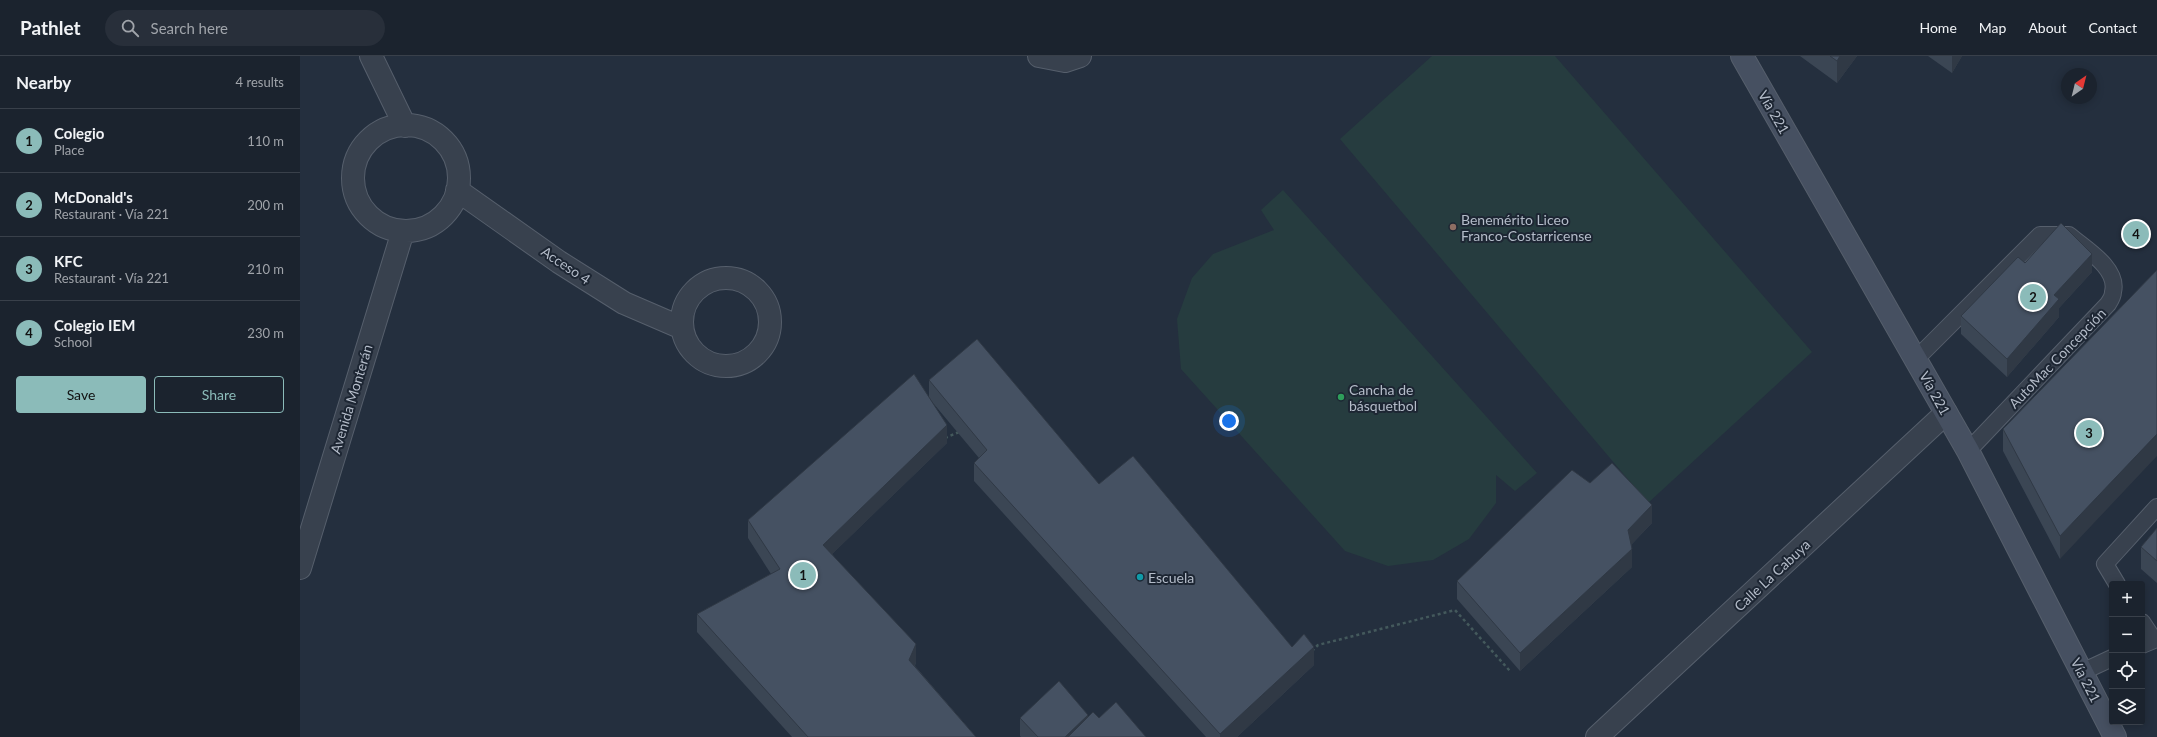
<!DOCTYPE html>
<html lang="en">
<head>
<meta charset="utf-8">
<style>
	body { margin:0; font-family:Lato,sans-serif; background:#282f3a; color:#f1f3f6 }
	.controls { position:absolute; right:12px; bottom:12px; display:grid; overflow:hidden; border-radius:4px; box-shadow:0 2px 10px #0003 }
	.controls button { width:36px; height:36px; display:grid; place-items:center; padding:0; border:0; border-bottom:1px solid #39404a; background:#1b232e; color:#f1f3f6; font:20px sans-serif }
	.compass { position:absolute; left:1761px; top:12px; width:36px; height:36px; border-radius:50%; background:#1b232e; box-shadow:0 2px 10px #0003; rotate:35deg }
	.you { position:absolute; left:929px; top:365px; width:14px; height:14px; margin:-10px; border:3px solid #fff; border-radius:50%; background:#1a73e8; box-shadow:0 0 0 6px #1a73e833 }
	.badge { display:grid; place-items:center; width:26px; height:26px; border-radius:50%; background:#8bbbb9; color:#111; font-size:13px; font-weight:700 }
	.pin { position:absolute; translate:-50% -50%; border:2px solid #fff; box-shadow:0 1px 4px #0006 }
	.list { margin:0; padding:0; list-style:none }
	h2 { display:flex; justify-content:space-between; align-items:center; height:52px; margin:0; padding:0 16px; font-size:17px }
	h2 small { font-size:13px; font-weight:400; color:#a0a4aa }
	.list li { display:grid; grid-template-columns:26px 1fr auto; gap:12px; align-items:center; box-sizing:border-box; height:64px; padding:0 16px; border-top:1px solid #39404a }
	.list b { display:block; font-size:15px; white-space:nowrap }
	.list p { margin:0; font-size:13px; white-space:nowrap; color:#a0a4aa }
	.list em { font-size:13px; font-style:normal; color:#a0a4aa }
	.actions { display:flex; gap:8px; padding:12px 16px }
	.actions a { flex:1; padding:9px 0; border:1px solid #8bbbb9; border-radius:4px; text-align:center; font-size:14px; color:#8bbbb9 }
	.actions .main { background:#8bbbb9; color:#111 }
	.icon { flex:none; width:22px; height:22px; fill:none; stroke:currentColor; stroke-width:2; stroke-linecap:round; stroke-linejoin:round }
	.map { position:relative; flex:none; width:1857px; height:681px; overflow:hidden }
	header { display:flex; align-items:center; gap:24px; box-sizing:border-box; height:56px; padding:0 20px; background:#1b232e; border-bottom:1px solid #39404a }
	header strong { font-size:19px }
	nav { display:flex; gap:22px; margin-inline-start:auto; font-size:14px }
	.search { width:280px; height:36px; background:#282f3a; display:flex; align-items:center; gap:10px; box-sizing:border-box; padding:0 14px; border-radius:22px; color:#a0a4aa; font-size:15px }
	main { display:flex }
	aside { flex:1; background:#1b232e }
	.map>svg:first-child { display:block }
	.green { fill:#263c3f }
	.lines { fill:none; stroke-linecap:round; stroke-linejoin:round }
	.service-casing { stroke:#565f6c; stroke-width:18 }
	.minor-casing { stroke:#565f6c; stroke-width:24 }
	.tertiary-casing { stroke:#565f6c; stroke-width:24 }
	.secondary-casing { stroke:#565f6c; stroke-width:24 }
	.path { stroke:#44595c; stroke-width:2.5; stroke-dasharray:3 3; stroke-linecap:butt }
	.service { stroke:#38414e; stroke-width:16 }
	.minor { stroke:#38414e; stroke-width:22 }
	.tertiary { stroke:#38414e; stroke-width:22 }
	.secondary { stroke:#465061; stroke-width:22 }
	.wall { fill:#3b4654 }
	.shaded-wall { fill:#303945 }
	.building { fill:#455162; stroke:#303945 }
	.education-dot { fill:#8d6e63; stroke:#1d2633; stroke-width:1.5 }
	.leisure-dot { fill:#2e9e5b; stroke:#1d2633; stroke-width:1.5 }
	.culture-dot { fill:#0f9aa8; stroke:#1d2633; stroke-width:1.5 }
	.labels { text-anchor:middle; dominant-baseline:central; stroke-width:4; stroke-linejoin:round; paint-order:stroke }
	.street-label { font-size:14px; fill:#b4bcc9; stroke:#1d2633 }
	.poi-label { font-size:14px; fill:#b4bcc9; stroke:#1d2633; text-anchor:start }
</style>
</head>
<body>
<header>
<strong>Pathlet</strong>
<div class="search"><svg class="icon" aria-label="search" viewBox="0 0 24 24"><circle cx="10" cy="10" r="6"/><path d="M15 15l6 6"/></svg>Search here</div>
<nav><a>Home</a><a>Map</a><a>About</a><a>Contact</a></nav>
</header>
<main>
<aside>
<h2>Nearby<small>4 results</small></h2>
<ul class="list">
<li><span class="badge">1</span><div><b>Colegio</b><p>Place</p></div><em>110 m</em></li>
<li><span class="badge">2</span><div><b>McDonald's</b><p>Restaurant · Vía 221</p></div><em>200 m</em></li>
<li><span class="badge">3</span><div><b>KFC</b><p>Restaurant · Vía 221</p></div><em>210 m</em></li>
<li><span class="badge">4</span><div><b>Colegio IEM</b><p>School</p></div><em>230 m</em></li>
</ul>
<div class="actions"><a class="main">Save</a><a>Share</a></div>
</aside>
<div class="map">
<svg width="1857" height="681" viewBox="0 0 1857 681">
	<rect width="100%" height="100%" fill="#242f3e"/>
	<!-- green -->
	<path class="green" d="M 1132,0 L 1255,0 L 1512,296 L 1348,447 L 1040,83 Z
		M 983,134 L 1237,417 L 1215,435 L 1196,419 L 1196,447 L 1169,483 L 1133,504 L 1088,510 L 1045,495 L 881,313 L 877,263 L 892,222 L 913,198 L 974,174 L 961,154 Z"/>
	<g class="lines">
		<defs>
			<path id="service" d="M 1616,303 L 1740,179 L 1769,179 C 1784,192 1819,212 1813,236 C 1813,240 1810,245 1808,248 L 1668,395
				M 1817,528 L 1805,508 L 1857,451
				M 1842,566 L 1854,584 L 1842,589
				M 1782,616 L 1812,602"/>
			<path id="minor" d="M 71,0 L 105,70
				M 739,0 L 765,5 L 780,0
				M53 122a53 53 0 1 1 106 0a53 53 0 1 1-106 0Z
				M 157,134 L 259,206 L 324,247 L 382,272
				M382 266a44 44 0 1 1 88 0a44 44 0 1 1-88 0Z
				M 0,512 L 103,175"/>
			<path id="tertiary" d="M 1297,681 L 1646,357"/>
			<path id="secondary" d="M 1442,0 L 1668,395 L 1815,681"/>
		</defs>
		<!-- service casing -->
		<use href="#service" class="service-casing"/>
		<!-- minor casing -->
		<use href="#minor" class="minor-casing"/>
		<!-- tertiary casing -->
		<use href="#tertiary" class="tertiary-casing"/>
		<!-- secondary casing -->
		<use href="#secondary" class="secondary-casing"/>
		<!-- path -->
		<path class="path" d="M 645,382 L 659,376
			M 1012,595 L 1018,589 L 1155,554 L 1210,615"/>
		<!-- service -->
		<use href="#service" class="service"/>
		<!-- minor -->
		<use href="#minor" class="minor"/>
		<!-- tertiary -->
		<use href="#tertiary" class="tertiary"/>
		<!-- secondary -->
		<use href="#secondary" class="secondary"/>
	</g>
	<!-- wall -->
	<path class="wall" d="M 1500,0 L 1557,0 L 1537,27 Z
		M 1628,0 L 1662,0 L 1652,17 Z
		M 1725,207 L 1792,216 L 1759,252 L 1759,261 L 1707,321 L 1661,278 L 1661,260 Z
		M 1857,214 L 1760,503 L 1703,395 L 1703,373 Z
		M 629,324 L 799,428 L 992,591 L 1014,609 L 937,681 L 906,681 L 674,425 L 674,407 L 679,402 L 633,347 L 647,387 L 532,498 L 616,606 L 615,610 L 676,681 L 492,681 L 397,576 L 397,558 L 471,518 L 448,482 L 448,464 L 629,341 Z
		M 1290,427 L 1352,467 L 1331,489 L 1332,511 L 1220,615 L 1157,543 L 1157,525 Z
		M 1857,472 L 1857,527 L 1841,513 L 1841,491 Z
		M 788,661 L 799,662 L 846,681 L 721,681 L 720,680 L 720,662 Z"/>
	<!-- shaded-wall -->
	<path class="shaded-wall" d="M 1540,0 L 1557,0 L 1537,27 L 1537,5 Z
		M 1652,0 L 1662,0 L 1652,17 Z
		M 1792,198 L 1792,216 L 1759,252 L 1759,261 L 1707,321 L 1707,303 L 1754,239 Z
		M 647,369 L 647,387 L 523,507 L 523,489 Z
		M 1857,378 L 1857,400 L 1760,503 L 1760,480 Z
		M 1352,449 L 1352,467 L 1328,492 L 1328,474 Z
		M 1332,493 L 1332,511 L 1220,615 L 1220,597 Z
		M 616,588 L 616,606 L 609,622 L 609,604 Z
		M 1014,591 L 1014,609 L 937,681 L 920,681 L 920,678 Z
		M 788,659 L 788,677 L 784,681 L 765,681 Z"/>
	<!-- building -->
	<path class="building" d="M 1530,0 L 1540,0 L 1537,5 Z
		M 1761,167 L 1792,198 L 1754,239 L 1759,243 L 1707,303 L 1661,260 L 1718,201 L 1725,207 Z
		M 1857,214 L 1857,378 L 1760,480 L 1703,373 Z
		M 677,283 L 799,428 L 833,400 L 992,591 L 1004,578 L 1014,591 L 920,678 L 674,407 L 687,394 L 629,324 Z
		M 614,318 L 647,369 L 523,489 L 616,588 L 609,604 L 676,681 L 508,681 L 397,558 L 480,513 L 448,464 Z
		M 1312,407 L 1352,449 L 1328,474 L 1332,493 L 1220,597 L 1157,525 L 1272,414 L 1290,427 Z
		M 1857,472 L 1857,505 L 1841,491 Z
		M 759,625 L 788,659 L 765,681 L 738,681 L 720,662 Z
		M 816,646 L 846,681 L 768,681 L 793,656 L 799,662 Z"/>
	<!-- markers -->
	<circle class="education-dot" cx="1153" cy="171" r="4"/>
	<circle class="leisure-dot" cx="1041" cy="341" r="4"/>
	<circle class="culture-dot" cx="840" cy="521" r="4"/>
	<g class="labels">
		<!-- street labels -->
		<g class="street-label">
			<text transform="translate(1474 56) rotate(60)">Vía 221</text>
			<text transform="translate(266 209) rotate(34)">Acceso 4</text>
			<text transform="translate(1757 302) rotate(-46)">AutoMac Concepción</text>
			<text transform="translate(1635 337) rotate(61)">Vía 221</text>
			<text transform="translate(51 343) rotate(-73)">Avenida Monterán</text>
			<text transform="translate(1472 519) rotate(-43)">Calle La Cabuya</text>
			<text transform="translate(1786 624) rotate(63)">Vía 221</text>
		</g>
		<!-- poi labels -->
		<g class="poi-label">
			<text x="1161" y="163">Benemérito Liceo<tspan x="1161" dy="16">Franco-Costarricense</tspan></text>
			<text x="1049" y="333">Cancha de<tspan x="1049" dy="16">básquetbol</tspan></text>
			<text x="848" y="521">Escuela</text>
		</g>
	</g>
</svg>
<div class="controls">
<button>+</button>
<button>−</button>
<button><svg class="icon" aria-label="locate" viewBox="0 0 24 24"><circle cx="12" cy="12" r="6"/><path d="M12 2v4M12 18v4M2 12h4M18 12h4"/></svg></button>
<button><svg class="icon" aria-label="layers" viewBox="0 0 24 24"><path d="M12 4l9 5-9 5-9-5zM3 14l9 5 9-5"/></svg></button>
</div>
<svg class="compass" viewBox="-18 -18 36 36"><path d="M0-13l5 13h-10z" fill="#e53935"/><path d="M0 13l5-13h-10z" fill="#a0a4aa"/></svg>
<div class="you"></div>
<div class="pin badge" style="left:503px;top:519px">1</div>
<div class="pin badge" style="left:1733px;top:241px">2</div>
<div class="pin badge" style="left:1789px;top:377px">3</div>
<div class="pin badge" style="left:1836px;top:178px">4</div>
</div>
</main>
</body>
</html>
